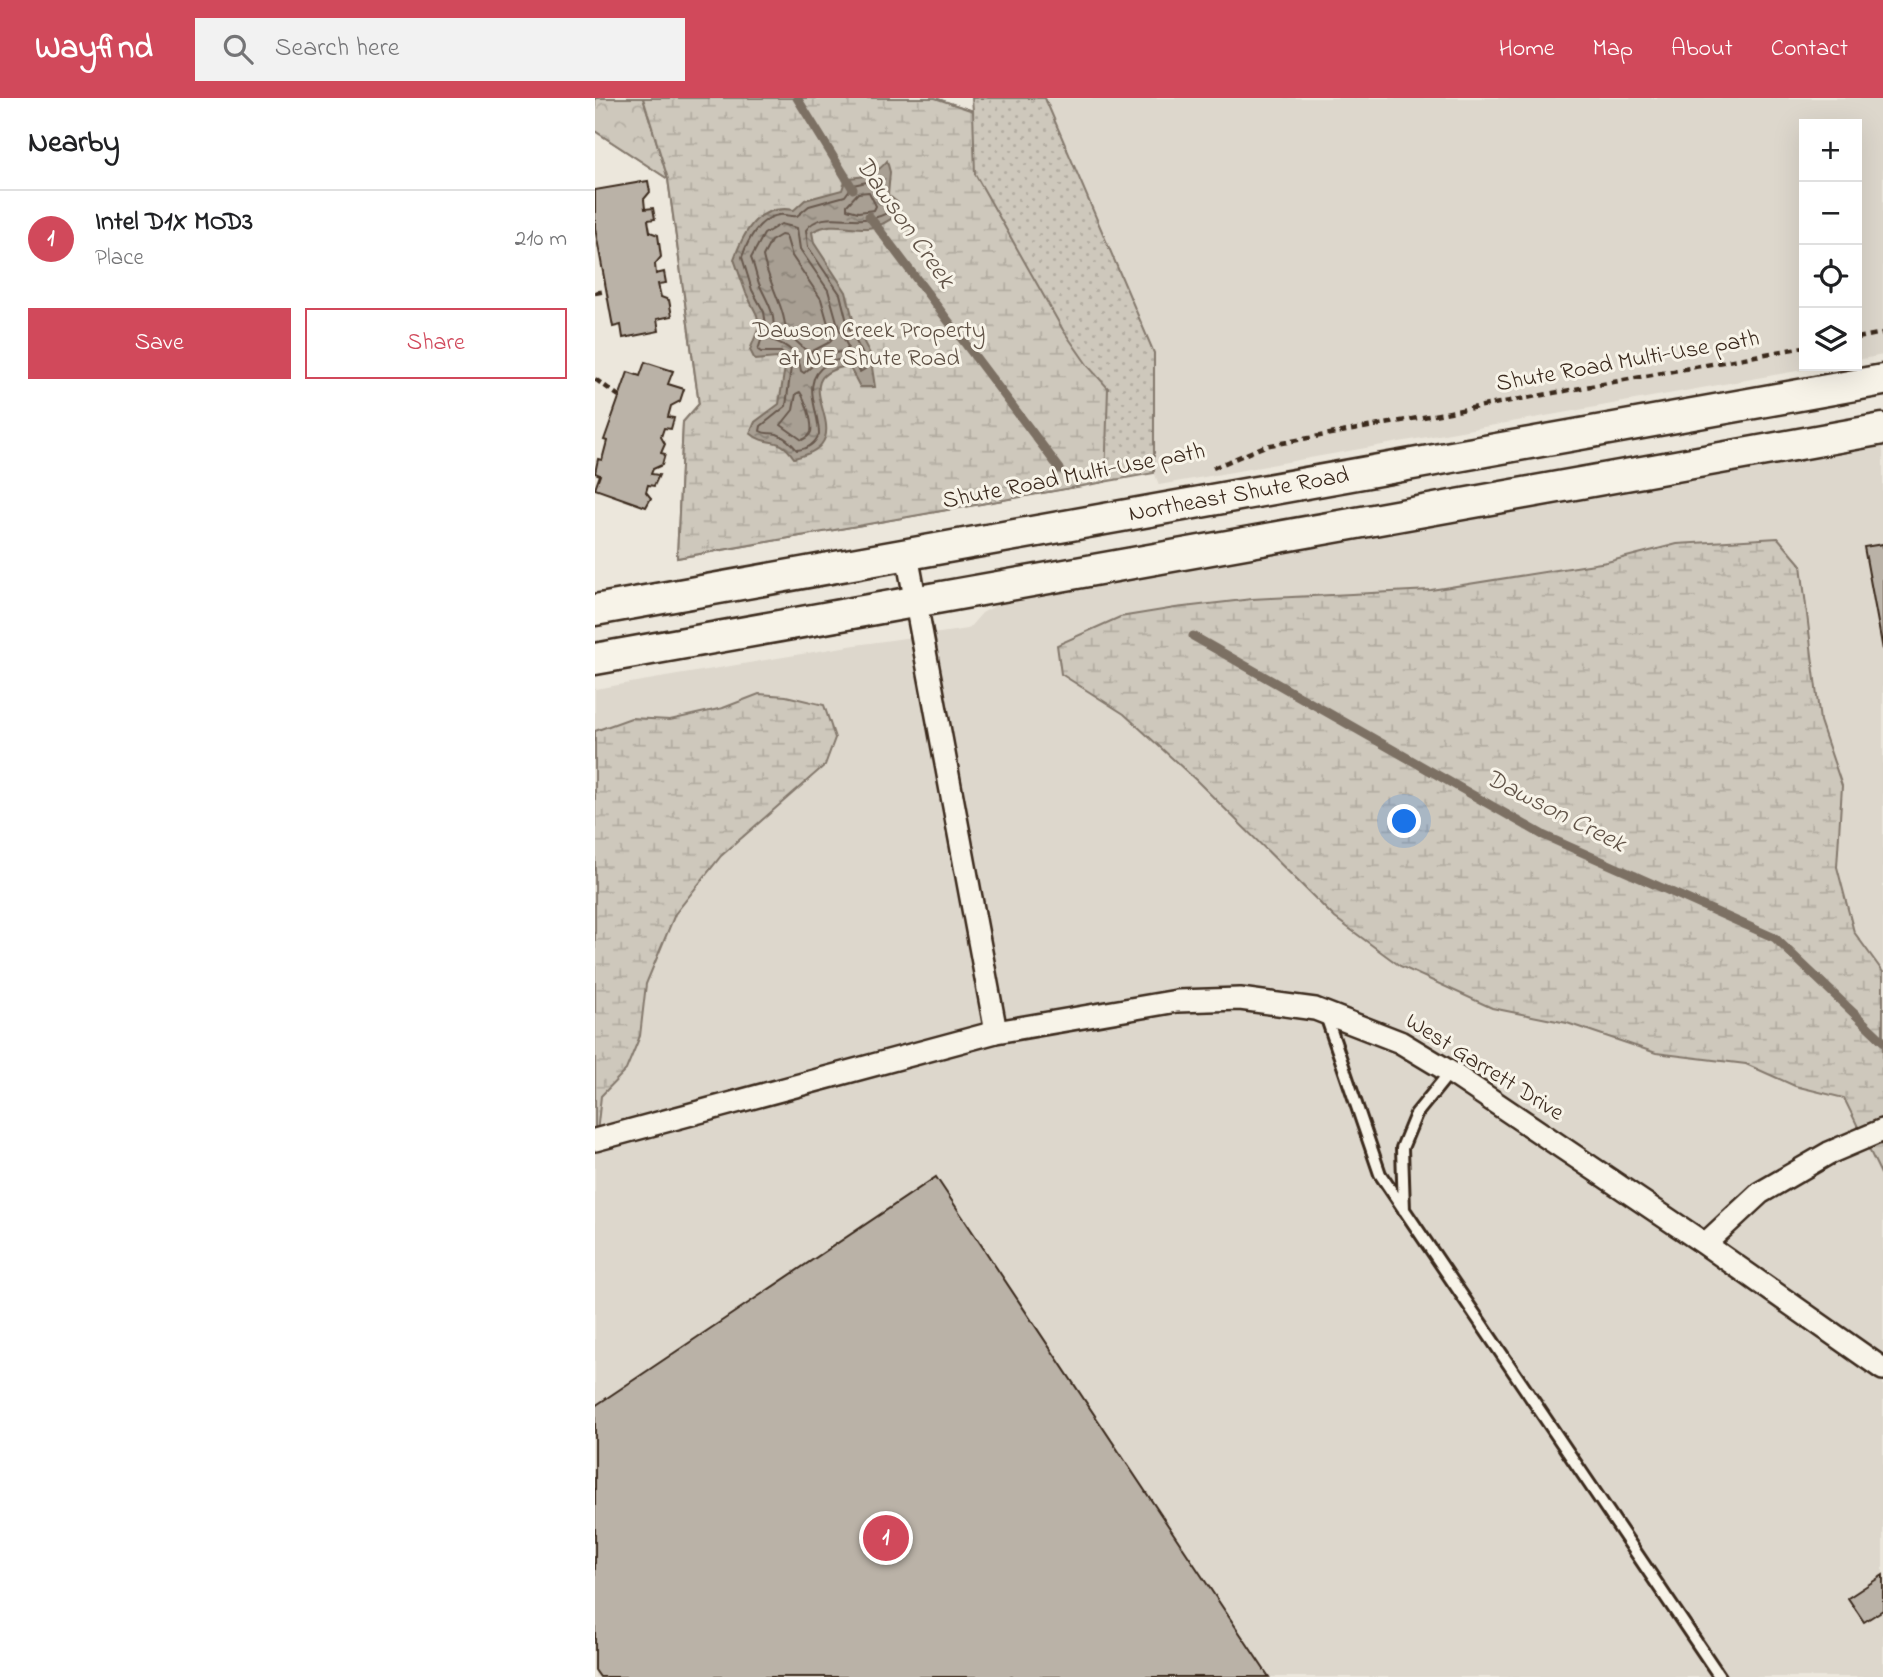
<!DOCTYPE html>
<html lang="en">
<head>
<meta charset="utf-8">
<style>
	body { margin:0; font-family:"Indie Flower",sans-serif; background:#f2f2f2; color:#202124 }
	.controls { position:absolute; right:21px; top:21px; display:grid; overflow:hidden; border-radius:0px; box-shadow:0 7px 28px #0002 }
	.controls button { width:63px; height:63px; display:grid; place-items:center; padding:0; border:0; border-bottom:2px solid #e0e0e0; background:#fff; color:#202124; font:35px sans-serif }
	.you { position:absolute; left:810px; top:724px; width:24px; height:24px; margin:-18px; border:5px solid #fff; border-radius:50%; background:#1a73e8; box-shadow:0 0 0 10px #1a73e833 }
	.badge { display:grid; place-items:center; width:46px; height:46px; border-radius:50%; background:#d1495b; color:#fff; font-size:23px; font-weight:700 }
	.pin { position:absolute; translate:-50% -50%; border:4px solid #fff; box-shadow:0 2px 7px #0006 }
	.list { margin:0; padding:0; list-style:none }
	h2 { display:flex; justify-content:space-between; align-items:center; height:91px; margin:0; padding:0 28px; font-size:30px }
	h2 small { font-size:23px; font-weight:400; color:#757577 }
	.list li { display:grid; grid-template-columns:46px 1fr auto; gap:21px; align-items:center; box-sizing:border-box; height:98px; padding:0 28px; border-top:2px solid #e0e0e0 }
	.list b { display:block; font-size:26px; white-space:nowrap }
	.list p { margin:0; font-size:23px; white-space:nowrap; color:#757577 }
	.list em { font-size:23px; font-style:normal; color:#757577 }
	.actions { display:flex; gap:14px; padding:21px 28px }
	.actions a { flex:1; padding:16px 0; border:2px solid #d1495b; border-radius:0px; text-align:center; font-size:24px; color:#d1495b }
	.actions .main { background:#d1495b; color:#fff }
	.icon { flex:none; width:38px; height:38px; fill:none; stroke:currentColor; stroke-width:2; stroke-linecap:round; stroke-linejoin:round }
	.map { position:relative; flex:none; width:1288px; height:1579px; overflow:hidden }
	header { display:flex; align-items:center; gap:42px; box-sizing:border-box; height:98px; padding:0 35px; background:#d1495b; color:#fff }
	header strong { font-size:33px }
	nav { display:flex; gap:38px; margin-inline-start:auto; font-size:24px }
	.search { width:490px; height:63px; background:#f2f2f2; display:flex; align-items:center; gap:18px; box-sizing:border-box; padding:0 24px; border-radius:0px; color:#757577; font-size:26px }
	main { display:flex }
	aside { flex:1; background:#fff }
	.map>svg:first-child { display:block }
	.built { fill:#ddd7cc }
	.grass { fill:url(#grass-dots); stroke:#84796d; stroke-width:2 }
	.forest { fill:url(#forest-crowns); stroke:#84796d; stroke-width:2 }
	.wetland { fill:url(#wetland-marsh); stroke:#84796d; stroke-width:2 }
	.water { fill:url(#water-ripples); stroke:#7c7064; stroke-width:2 }
	.lines { fill:none; stroke-linecap:round; stroke-linejoin:round }
	.shore { stroke:#67594d; stroke-width:2 }
	.stream { stroke:#7c7064; stroke-width:9 }
	.building { fill:#bab2a7; stroke:#3b2a1e; stroke-width:2 }
	.service-casing { stroke:#3b2a1e; stroke-width:16 }
	.minor-casing { stroke:#3b2a1e; stroke-width:26 }
	.secondary-casing { stroke:#3b2a1e; stroke-width:35 }
	.path { stroke:#3b2a1e; stroke-width:4.5; stroke-dasharray:7 5; stroke-linecap:butt }
	.service { stroke:#f7f3e8; stroke-width:10 }
	.minor { stroke:#f7f3e8; stroke-width:21 }
	.secondary { stroke:#f7f3e8; stroke-width:30 }
	.labels { text-anchor:middle; dominant-baseline:central; stroke-width:6; stroke-linejoin:round; paint-order:stroke }
	.park-label { font-size:24px; fill:#605246; stroke:#f7f3e8 }
	.street-label { font-size:24px; fill:#3b2a1e; stroke:#f7f3e8 }
	.water-label { font-size:26px; font-style:italic; fill:#615347; stroke:#f7f3e8 }
</style>
</head>
<body>
<header>
<strong>Wayfind</strong>
<div class="search"><svg class="icon" aria-label="search" viewBox="0 0 24 24"><circle cx="10" cy="10" r="6"/><path d="M15 15l6 6"/></svg>Search here</div>
<nav><a>Home</a><a>Map</a><a>About</a><a>Contact</a></nav>
</header>
<main>
<aside>
<h2>Nearby<small></small></h2>
<ul class="list">
<li><span class="badge">1</span><div><b>Intel D1X MOD3</b><p>Place</p></div><em>210 m</em></li>
</ul>
<div class="actions"><a class="main">Save</a><a>Share</a></div>
</aside>
<div class="map">
<svg width="1288" height="1579" viewBox="0 0 1288 1579">
	<defs>
		<pattern id="grass-dots" width="8" height="8" patternUnits="userSpaceOnUse" patternTransform="scale(1.75)"><rect width="8" height="8" fill="#cec8bc"/><path d="M2 2h.1M6 6h.1" fill="none" stroke="#b2aca1" stroke-width="1.8" stroke-linecap="round"/></pattern>
		<pattern id="forest-crowns" width="20" height="18" patternUnits="userSpaceOnUse" patternTransform="scale(1.75)"><rect width="20" height="18" fill="#cec8bc"/><path d="M2 6a3 3 0 1 1 6 0M12 15a3 3 0 1 1 6 0" fill="none" stroke="#b2aca1"/></pattern>
		<pattern id="wetland-marsh" width="20" height="14" patternUnits="userSpaceOnUse" patternTransform="scale(1.75)"><rect width="20" height="14" fill="#cec8bc"/><path d="M1 5h8M5 5V1M11 12h8M15 12V8" fill="none" stroke="#b2aca1"/></pattern>
		<pattern id="water-ripples" width="26" height="14" patternUnits="userSpaceOnUse" patternTransform="scale(1.75)"><rect width="26" height="14" fill="#a89f93"/><path d="M2 4q2-2 4 0t4 0M15 11q2-2 4 0t4 0" fill="none" stroke="#8a8277"/></pattern>
	</defs>
	<rect width="100%" height="100%" fill="#ece7dc"/>
	<filter id="ink" filterUnits="userSpaceOnUse"><feTurbulence type="fractalNoise" baseFrequency=".0143" numOctaves="2"/><feDisplacementMap in="SourceGraphic" scale="14" xChannelSelector="R" yChannelSelector="G"/><feConvolveMatrix kernelMatrix="1 2 1 2 8 2 1 2 1" color-interpolation-filters="sRGB"/></filter>
	<g filter="url(#ink)">
		<!-- built -->
		<path class="built" d="M 417,0 L 1288,0 L 1288,257 L 1262,262 L 1262,26 L 1209,26 L 1209,268 L 1230,268 L 564,387 Z
			M 1288,345 L 1288,1579 L 0,1579 L 0,591 L 254,548 L 373,531 L 387,515 L 407,504 Z"/>
		<!-- grass -->
		<path class="grass" d="M 0,0 L 340,0 L 378,13 L 377,0 L 450,0 L 559,255 L 559,375 L 82,460 L 88,324 L 104,306 L 73,81 L 0,33 Z"/>
		<!-- forest -->
		<path class="forest" d="M 0,0 L 48,0 L 73,81 L 0,33 Z"/>
		<!-- wetland -->
		<path class="wetland" d="M 48,0 L 340,0 L 378,13 L 380,76 L 468,232 L 493,268 L 513,290 L 510,384 L 82,460 L 88,324 L 104,306 L 73,81 Z
			M 1183,440 L 1206,467 L 1225,623 L 1247,688 L 1242,769 L 1259,834 L 1288,874 L 1288,1080 L 1249,1000 L 1200,988 L 1151,966 L 1061,955 L 972,925 L 897,910 L 805,868 L 740,820 L 602,683 L 529,616 L 466,576 L 462,547 L 525,519 L 580,510 L 657,501 L 836,492 L 1012,464 L 1082,446 Z
			M 164,596 L 191,598 L 229,607 L 240,640 L 230,667 L 126,758 L 80,816 L 51,886 L 45,938 L 31,972 L 6,998 L 0,1053 L 0,633 L 36,620 L 75,622 L 128,610 Z"/>
		<!-- water -->
		<path class="water" d="M 292,63 L 295,74 L 293,97 L 303,105 L 304,116 C 294,122 285,129 273,130 C 251,131 238,122 217,134 L 219,145 L 251,194 L 259,225 L 275,256 L 280,289 L 265,289 L 254,268 C 179,278 277,343 199,360 C 182,335 174,351 155,335 L 160,324 L 184,306 L 190,269 L 182,260 L 160,262 L 155,252 L 164,229 L 162,217 L 151,195 L 139,161 C 150,131 164,106 199,112 L 210,102 L 247,92 L 251,80 C 270,79 280,78 292,63 Z"/>
		<g class="lines">
			<!-- shore -->
			<path class="shore" d="M 281,82 L 285,84 L 287,100 L 296,109 L 295,113 C 266,133 228,107 211,132 L 213,149 L 245,196 L 253,228 L 268,257 L 270,271 L 265,274 L 259,264 C 252,260 240,261 232,266 C 204,283 224,311 224,336 C 220,346 213,351 202,352 C 197,346 190,339 182,336 C 175,334 171,337 165,333 L 166,328 L 191,308 L 196,269 L 186,254 L 166,254 L 163,252 L 171,227 L 169,214 L 157,192 L 147,159 C 153,142 164,120 184,117 C 190,116 196,119 202,118 L 214,108 L 250,98 L 258,87 Z
				M 274,94 L 281,108 L 279,112 L 263,114 L 252,111 L 252,107 L 263,95 Z
				M 186,126 L 202,130 L 205,151 L 233,192 L 244,231 L 253,249 L 251,253 L 230,257 L 209,275 L 206,273 C 204,255 192,247 177,242 C 182,217 175,209 165,188 C 161,179 160,169 156,160 L 169,136 Z
				M 186,137 L 191,138 L 197,158 L 226,201 L 237,240 L 235,244 L 214,255 L 191,234 C 189,207 173,184 168,158 L 176,143 Z
				M 205,294 C 210,301 218,324 216,334 C 214,339 211,340 207,342 L 186,327 L 198,312 L 201,296 Z"/>
			<!-- stream -->
			<path class="stream" d="M 202,0 L 258,91
				M 274,118 L 465,371
				M 598,538 L 948,737 L 1180,840 L 1288,943"/>
		</g>
		<!-- building -->
		<path class="building" d="M 53,83 L 55,94 L 49,101 L 50,111 L 58,110 L 60,121 L 53,122 L 55,134 L 63,137 L 66,159 L 60,166 L 61,176 L 69,174 L 71,185 L 63,186 L 66,199 L 74,202 L 77,218 L 62,221 L 64,233 L 28,240 L 26,227 L 18,229 L 0,130 L 0,92 Z
			M 50,264 L 78,273 L 73,286 L 89,291 L 85,303 L 76,308 L 73,319 L 79,320 L 76,331 L 69,330 L 66,339 L 70,346 L 66,355 L 70,356 L 67,367 L 58,371 L 56,376 L 64,377 L 59,388 L 53,387 L 51,394 L 56,400 L 51,409 L 0,391 L 5,377 L 0,375 L 3,361 L 7,362 L 12,343 L 9,342 L 33,274 L 45,278 Z
			M 1288,446 L 1288,552 L 1269,449 Z
			M 341,1079 L 674,1579 L 5,1579 L 0,1572 L 0,1308 Z
			M 1288,1477 L 1288,1512 L 1269,1524 L 1253,1500 Z"/>
		<g class="lines">
			<defs>
				<path id="service" d="M 730,915 L 785,1076 L 1125,1579
					M 809,1112 L 807,1050 L 821,1016 L 855,974"/>
				<path id="minor" d="M 312,457 L 401,934
					M 0,1042 L 401,934 L 582,903 L 645,901 L 720,911 L 805,944 L 855,974 L 1110,1146 L 1288,1271
					M 1110,1146 L 1165,1095 L 1234,1055 L 1288,1032"/>
				<g id="secondary">
					<path id="s1" d="M 0,512 L 1288,282"/>
					<path d="M 0,561 L 1288,331"/>
				</g>
			</defs>
			<!-- service casing -->
			<use href="#service" class="service-casing"/>
			<!-- minor casing -->
			<use href="#minor" class="minor-casing"/>
			<!-- secondary casing -->
			<use href="#secondary" class="secondary-casing"/>
			<!-- path -->
			<path class="path" d="M 0,195 L 11,193
				M 1262,240 L 1288,235
				M 0,281 L 24,298
				M 618,370 L 670,348 L 1209,249"/>
			<!-- service -->
			<use href="#service" class="service"/>
			<!-- minor -->
			<use href="#minor" class="minor"/>
			<!-- secondary -->
			<use href="#secondary" class="secondary"/>
		</g>
	</g>
	<g class="labels">
		<!-- park labels -->
		<g class="park-label">
			<text x="274" y="233">Dawson Creek Property<tspan x="274" dy="28">at NE Shute Road</tspan></text>
		</g>
		<!-- street labels -->
		<g class="street-label">
			<text transform="translate(1033 264) rotate(-10)">Shute Road Multi-Use path</text>
			<text transform="translate(479 379) rotate(-11)">Shute Road Multi-Use path</text>
			<text stroke="none"><textPath href="#s1" startOffset="654">Northeast Shute Road</textPath></text>
			<text transform="translate(889 970) rotate(32)">West Garrett Drive</text>
		</g>
		<!-- water labels -->
		<g class="water-label">
			<text transform="translate(309 125) rotate(55)">Dawson Creek</text>
			<text transform="translate(960 714) rotate(27)">Dawson Creek</text>
		</g>
	</g>
</svg>
<div class="controls">
<button>+</button>
<button>−</button>
<button><svg class="icon" aria-label="locate" viewBox="0 0 24 24"><circle cx="12" cy="12" r="6"/><path d="M12 2v4M12 18v4M2 12h4M18 12h4"/></svg></button>
<button><svg class="icon" aria-label="layers" viewBox="0 0 24 24"><path d="M12 4l9 5-9 5-9-5zM3 14l9 5 9-5"/></svg></button>
</div>
<div class="you"></div>
<div class="pin badge" style="left:291px;top:1440px">1</div>
</div>
</main>
</body>
</html>
